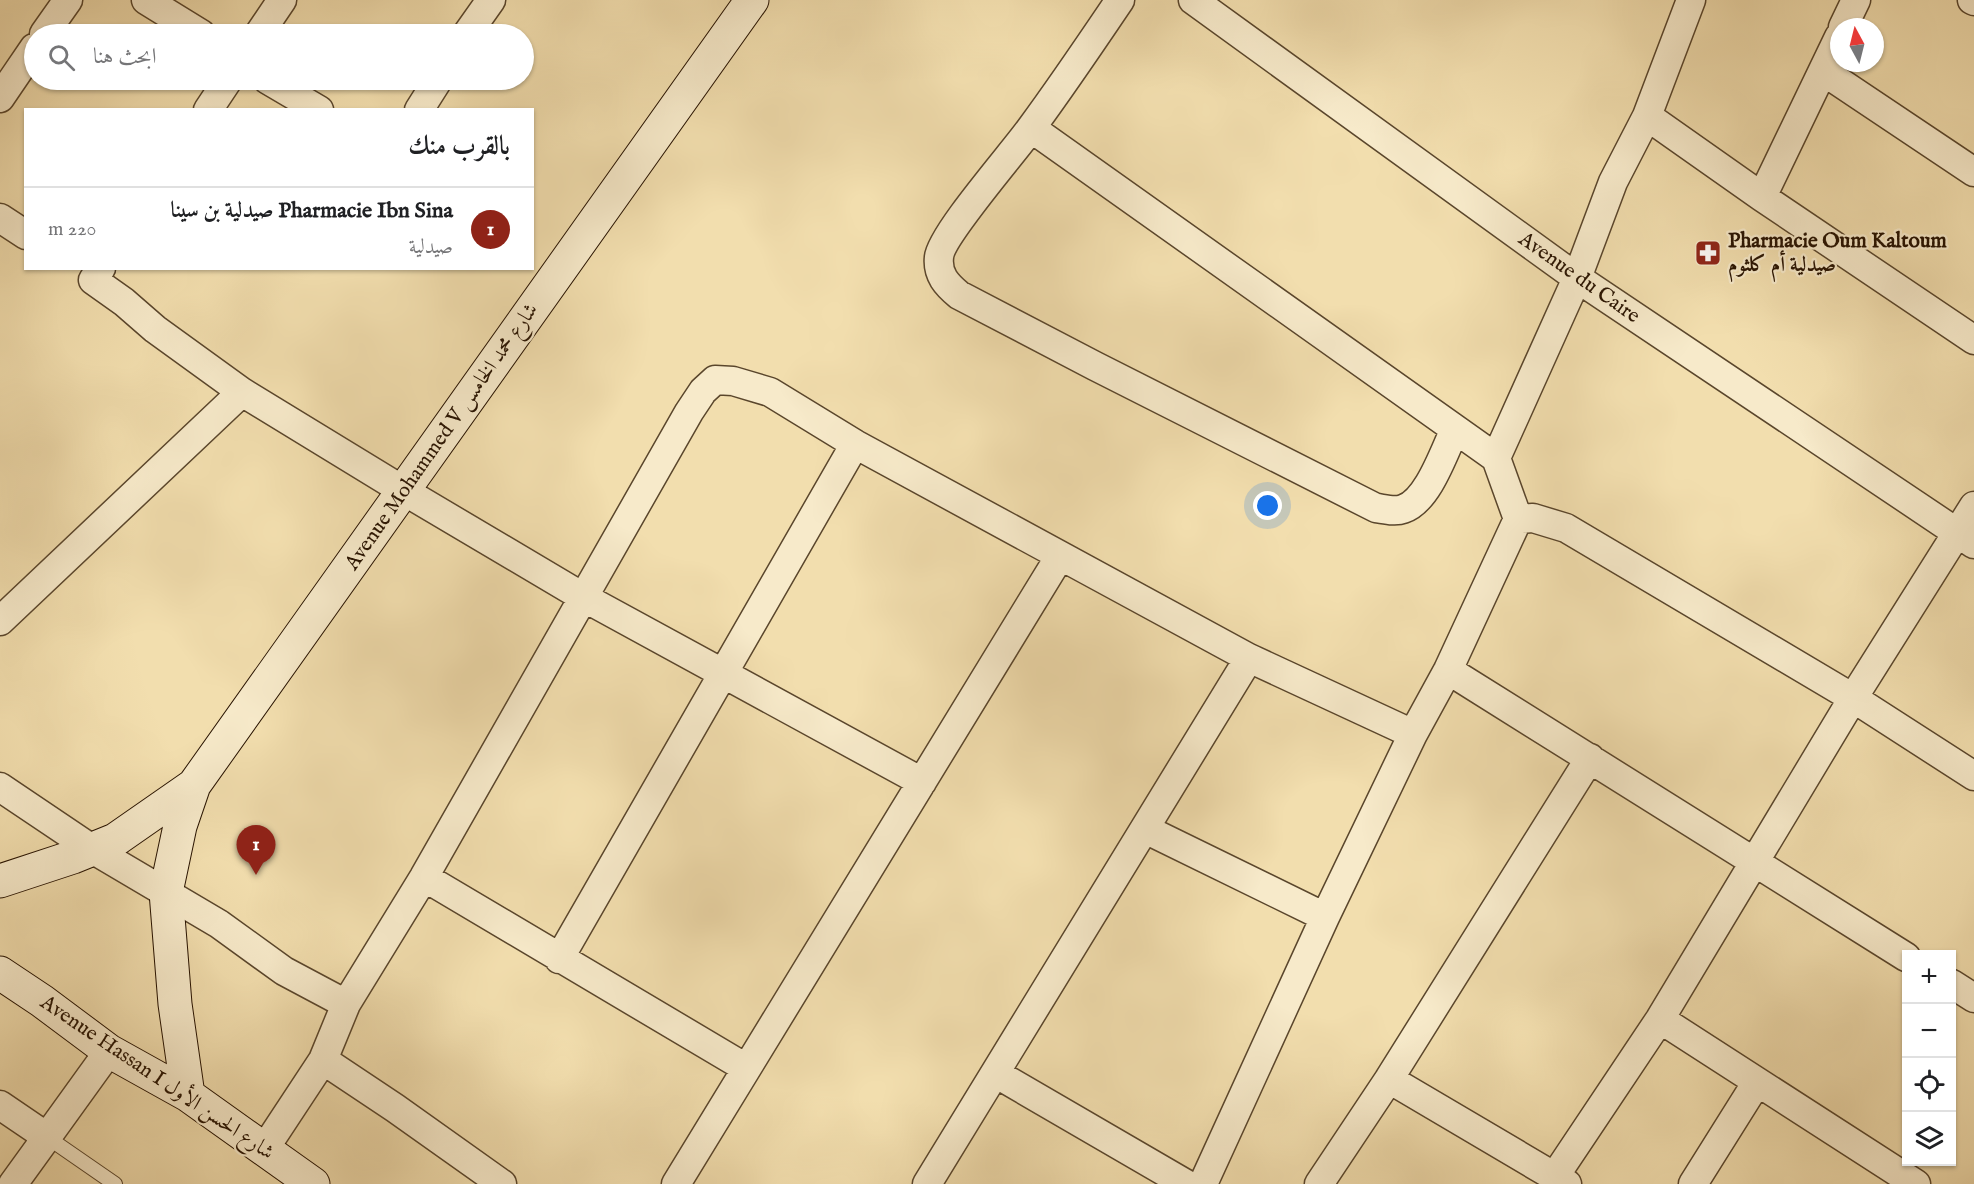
<!DOCTYPE html>
<html lang="ar">
<head>
<meta charset="utf-8">
<style>
	body { margin:0; font-family:"IM FELL English",Amiri,serif; background:#f6f6f6; color:#202124; direction:rtl }
	.controls { position:absolute; right:18px; bottom:18px; display:grid; overflow:hidden; border-radius:0px; box-shadow:0 2px 4px #0004 }
	.controls button { width:54px; height:54px; display:grid; place-items:center; padding:0; border:0; border-bottom:2px solid #e0e0e0; background:#fff; color:#202124; font:30px sans-serif }
	.compass { position:absolute; left:1830px; top:18px; width:54px; height:54px; border-radius:50%; background:#fff; box-shadow:0 2px 4px #0004; rotate:353deg }
	.you { position:absolute; left:1268px; top:506px; width:21px; height:21px; margin:-15px; border:4px solid #fff; border-radius:50%; background:#1a73e8; box-shadow:0 0 0 9px #1a73e833 }
	.badge { display:grid; place-items:center; width:39px; height:39px; border-radius:50%; background:#8f2418; color:#fff; font-size:20px; font-weight:700 }
	.pin { position:absolute; translate:-50% -50px; filter:drop-shadow(0 2px 3px #0008) }
	.pin::after { content:''; position:absolute; top:32px; width:21px; height:18px; background:inherit; clip-path:polygon(0 0,100% 0,50% 100%) }
	.list { margin:0; padding:0; list-style:none }
	h2 { display:flex; justify-content:space-between; align-items:center; height:78px; margin:0; padding:0 24px; font-size:26px }
	h2 small { font-size:20px; font-weight:400; color:#757577 }
	.list li { display:grid; grid-template-columns:39px 1fr auto; gap:18px; align-items:center; box-sizing:border-box; height:84px; padding:0 24px; border-top:2px solid #e0e0e0 }
	.list b { display:block; font-size:22px; white-space:nowrap }
	.list p { margin:0; font-size:20px; white-space:nowrap; color:#757577 }
	.list em { font-size:20px; font-style:normal; color:#757577 }
	.icon { flex:none; width:33px; height:33px; fill:none; stroke:currentColor; stroke-width:2; stroke-linecap:round; stroke-linejoin:round }
	.map { position:relative; flex:none; width:1974px; height:1184px; overflow:hidden; direction:ltr }
	.search { position:absolute; background:#fff; box-shadow:0 2px 4px #0004; left:24px; top:24px; width:510px; height:66px; display:flex; align-items:center; gap:15px; box-sizing:border-box; padding:0 21px; border-radius:33px; color:#757577; font-size:22px }
	.panel { position:absolute; background:#fff; box-shadow:0 2px 4px #0004; left:24px; top:108px; width:510px; height:162px; border-radius:0px; direction:rtl }
	.map>svg:first-child { display:block }
	.lines { fill:none; stroke-linecap:round; stroke-linejoin:round }
	.service-casing { stroke:#5a462c; stroke-width:16 }
	.minor-casing { stroke:#5a462c; stroke-width:31 }
	.secondary-casing { stroke:#281301; stroke-width:35 }
	.service { stroke:#f7eaca; stroke-width:14 }
	.minor { stroke:#f7eaca; stroke-width:28 }
	.secondary { stroke:#f7eaca; stroke-width:33 }
	.labels { text-anchor:middle; dominant-baseline:central; stroke-width:4.5; stroke-linejoin:round; paint-order:stroke }
	.poi-label { font-size:21px; font-weight:bold; fill:#281301; stroke:#f7eaca; text-anchor:start }
	.street-label { font-size:21px; fill:#281301; stroke:#f7eaca }
</style>
</head>
<body>
<div class="map">
<svg width="1974" height="1184" viewBox="0 0 1974 1184">
	<rect width="100%" height="100%" fill="#f2deae"/>
	<filter id="stains"><feTurbulence type="fractalNoise" baseFrequency=".00333" numOctaves="4"/><feColorMatrix values="0 0 0 0 .2 0 0 0 0 .09 0 0 0 0 .02 0 0 0 .5 -.17"/></filter>
	<radialGradient id="worn" r=".72"><stop offset=".6" stop-color="#630" stop-opacity="0"/><stop offset="1" stop-color="#630" stop-opacity=".3"/></radialGradient>
	<g class="lines">
		<defs>
			<path id="service" d="M 47,1137 L 115,1184"/>
			<path id="minor" d="M 146,0 L 201,34
				M 1120,0 C 1091,43 1062,86 1031,128 C 1014,152 941,235 939,257 C 937,275 947,285 959,295 L 1095,366 L 1376,508 C 1384,509 1395,512 1403,509 C 1428,501 1444,452 1455,429
				M 1193,0 L 1577,278 L 1974,544
				M 1972,0 L 1974,1
				M 1843,27 L 1856,0
				M 44,34 L 68,0
				M 259,34 L 282,0
				M 467,34 L 491,0
				M 1823,71 L 1974,172
				M 268,80 L 319,110
				M 0,98 L 34,48
				M 208,110 L 228,80
				M 419,110 L 438,80
				M 1647,116 L 1762,197 L 1974,340
				M 1031,128 L 1496,458 L 1518,519 L 1533,518 L 1566,528 L 1853,698 L 1974,776
				M 1762,197 L 1839,37
				M 0,218 L 26,235
				M 242,392 L 404,491 L 583,597 L 922,782
				M 1496,458 L 1577,278 L 1613,182 L 1647,116 L 1691,0
				M 0,621 L 242,392 L 155,329 L 124,302 L 93,280 L 101,268
				M 1448,670 L 1906,957
				M 0,787 L 92,849 L 219,924 L 284,971 L 346,1004
				M 1145,829 L 1325,917
				M 424,877 L 746,1068
				M 559,959 L 855,444
				M 1952,984 L 1974,998
				M 1660,1019 L 1916,1184
				M 323,1060 L 395,1108 L 502,1184
				M 995,1073 L 1186,1184
				M 1389,1079 L 1567,1184
				M 0,1105 L 47,1137 L 109,1051
				M 265,1148 L 323,1060 L 346,1004 L 424,877 L 689,412 L 703,391 L 715,380 L 733,381 L 770,392 L 855,444 L 1249,658 L 1413,734
				M 1555,1176 L 1660,1019 L 1853,698 L 1974,506
				M 13,1184 L 47,1137
				M 676,1184 L 1060,556
				M 927,1184 L 1249,658
				M 1203,1184 L 1325,917 L 1413,734 L 1448,670 L 1518,519
				M 1319,1184 L 1389,1079 L 1590,758
				M 1693,1184 L 1757,1082"/>
			<path id="secondary" d="M 0,881 L 73,857 L 115,840 L 194,785
				M 0,973 L 42,1001 L 109,1051 L 188,1095 L 313,1184
				M 188,1095 L 175,1004 L 166,892 L 180,826 L 194,785 L 752,0"/>
		</defs>
		<!-- service casing -->
		<use href="#service" class="service-casing"/>
		<!-- minor casing -->
		<use href="#minor" class="minor-casing"/>
		<!-- secondary casing -->
		<use href="#secondary" class="secondary-casing"/>
		<!-- service -->
		<use href="#service" class="service"/>
		<!-- minor -->
		<use href="#minor" class="minor"/>
		<!-- secondary -->
		<use href="#secondary" class="secondary"/>
	</g>
	<!-- icons -->
	<defs>
		<symbol id="pharmacy-square" viewBox="-11 -11 22 22"><rect x="-9" y="-9" width="18" height="18" rx="4" fill="#8f2418" stroke="#f7eaca"/><path d="M-2-6h4v4h4v4h-4v4h-4v-4h-4v-4h4Z" fill="#fff"/></symbol>
	</defs>
	<g fill-rule="evenodd">
		<use href="#pharmacy-square" x="1693" y="238" width="30" height="30"/>
	</g>
	<g class="labels">
		<!-- poi labels -->
		<g class="poi-label">
			<text x="1728" y="241">Pharmacie Oum Kaltoum<tspan x="1728" dy="24">صيدلية أم كلثوم</tspan></text>
		</g>
		<!-- street labels -->
		<g class="street-label">
			<text transform="translate(1579 278) rotate(35)">Avenue du Caire</text>
			<text transform="translate(442 437) rotate(-55)">Avenue Mohammed V شارع محمد الخامس</text>
			<text transform="translate(157 1078) rotate(34)">Avenue Hassan I شارع الحسن الأول</text>
		</g>
	</g>
	<rect width="100%" height="100%" filter="url(#stains)"/>
	<rect width="100%" height="100%" fill="url(#worn)"/>
</svg>
<div class="controls">
<button>+</button>
<button>−</button>
<button><svg class="icon" aria-label="locate" viewBox="0 0 24 24"><circle cx="12" cy="12" r="6"/><path d="M12 2v4M12 18v4M2 12h4M18 12h4"/></svg></button>
<button><svg class="icon" aria-label="layers" viewBox="0 0 24 24"><path d="M12 4l9 5-9 5-9-5zM3 14l9 5 9-5"/></svg></button>
</div>
<svg class="compass" viewBox="-18 -18 36 36"><path d="M0-13l5 13h-10z" fill="#e53935"/><path d="M0 13l5-13h-10z" fill="#757577"/></svg>
<div class="you"></div>
<div class="pin badge" style="left:256px;top:875px">1</div>
<div class="search"><svg class="icon" aria-label="search" viewBox="0 0 24 24"><circle cx="10" cy="10" r="6"/><path d="M15 15l6 6"/></svg>ابحث هنا</div>
<section class="panel">
<h2>بالقرب منك<small></small></h2>
<ul class="list">
<li><span class="badge">1</span><div><b>Pharmacie Ibn Sina صيدلية بن سينا</b><p>صيدلية</p></div><em>220 m</em></li>
</ul>
</section>
</div>
</body>
</html>
